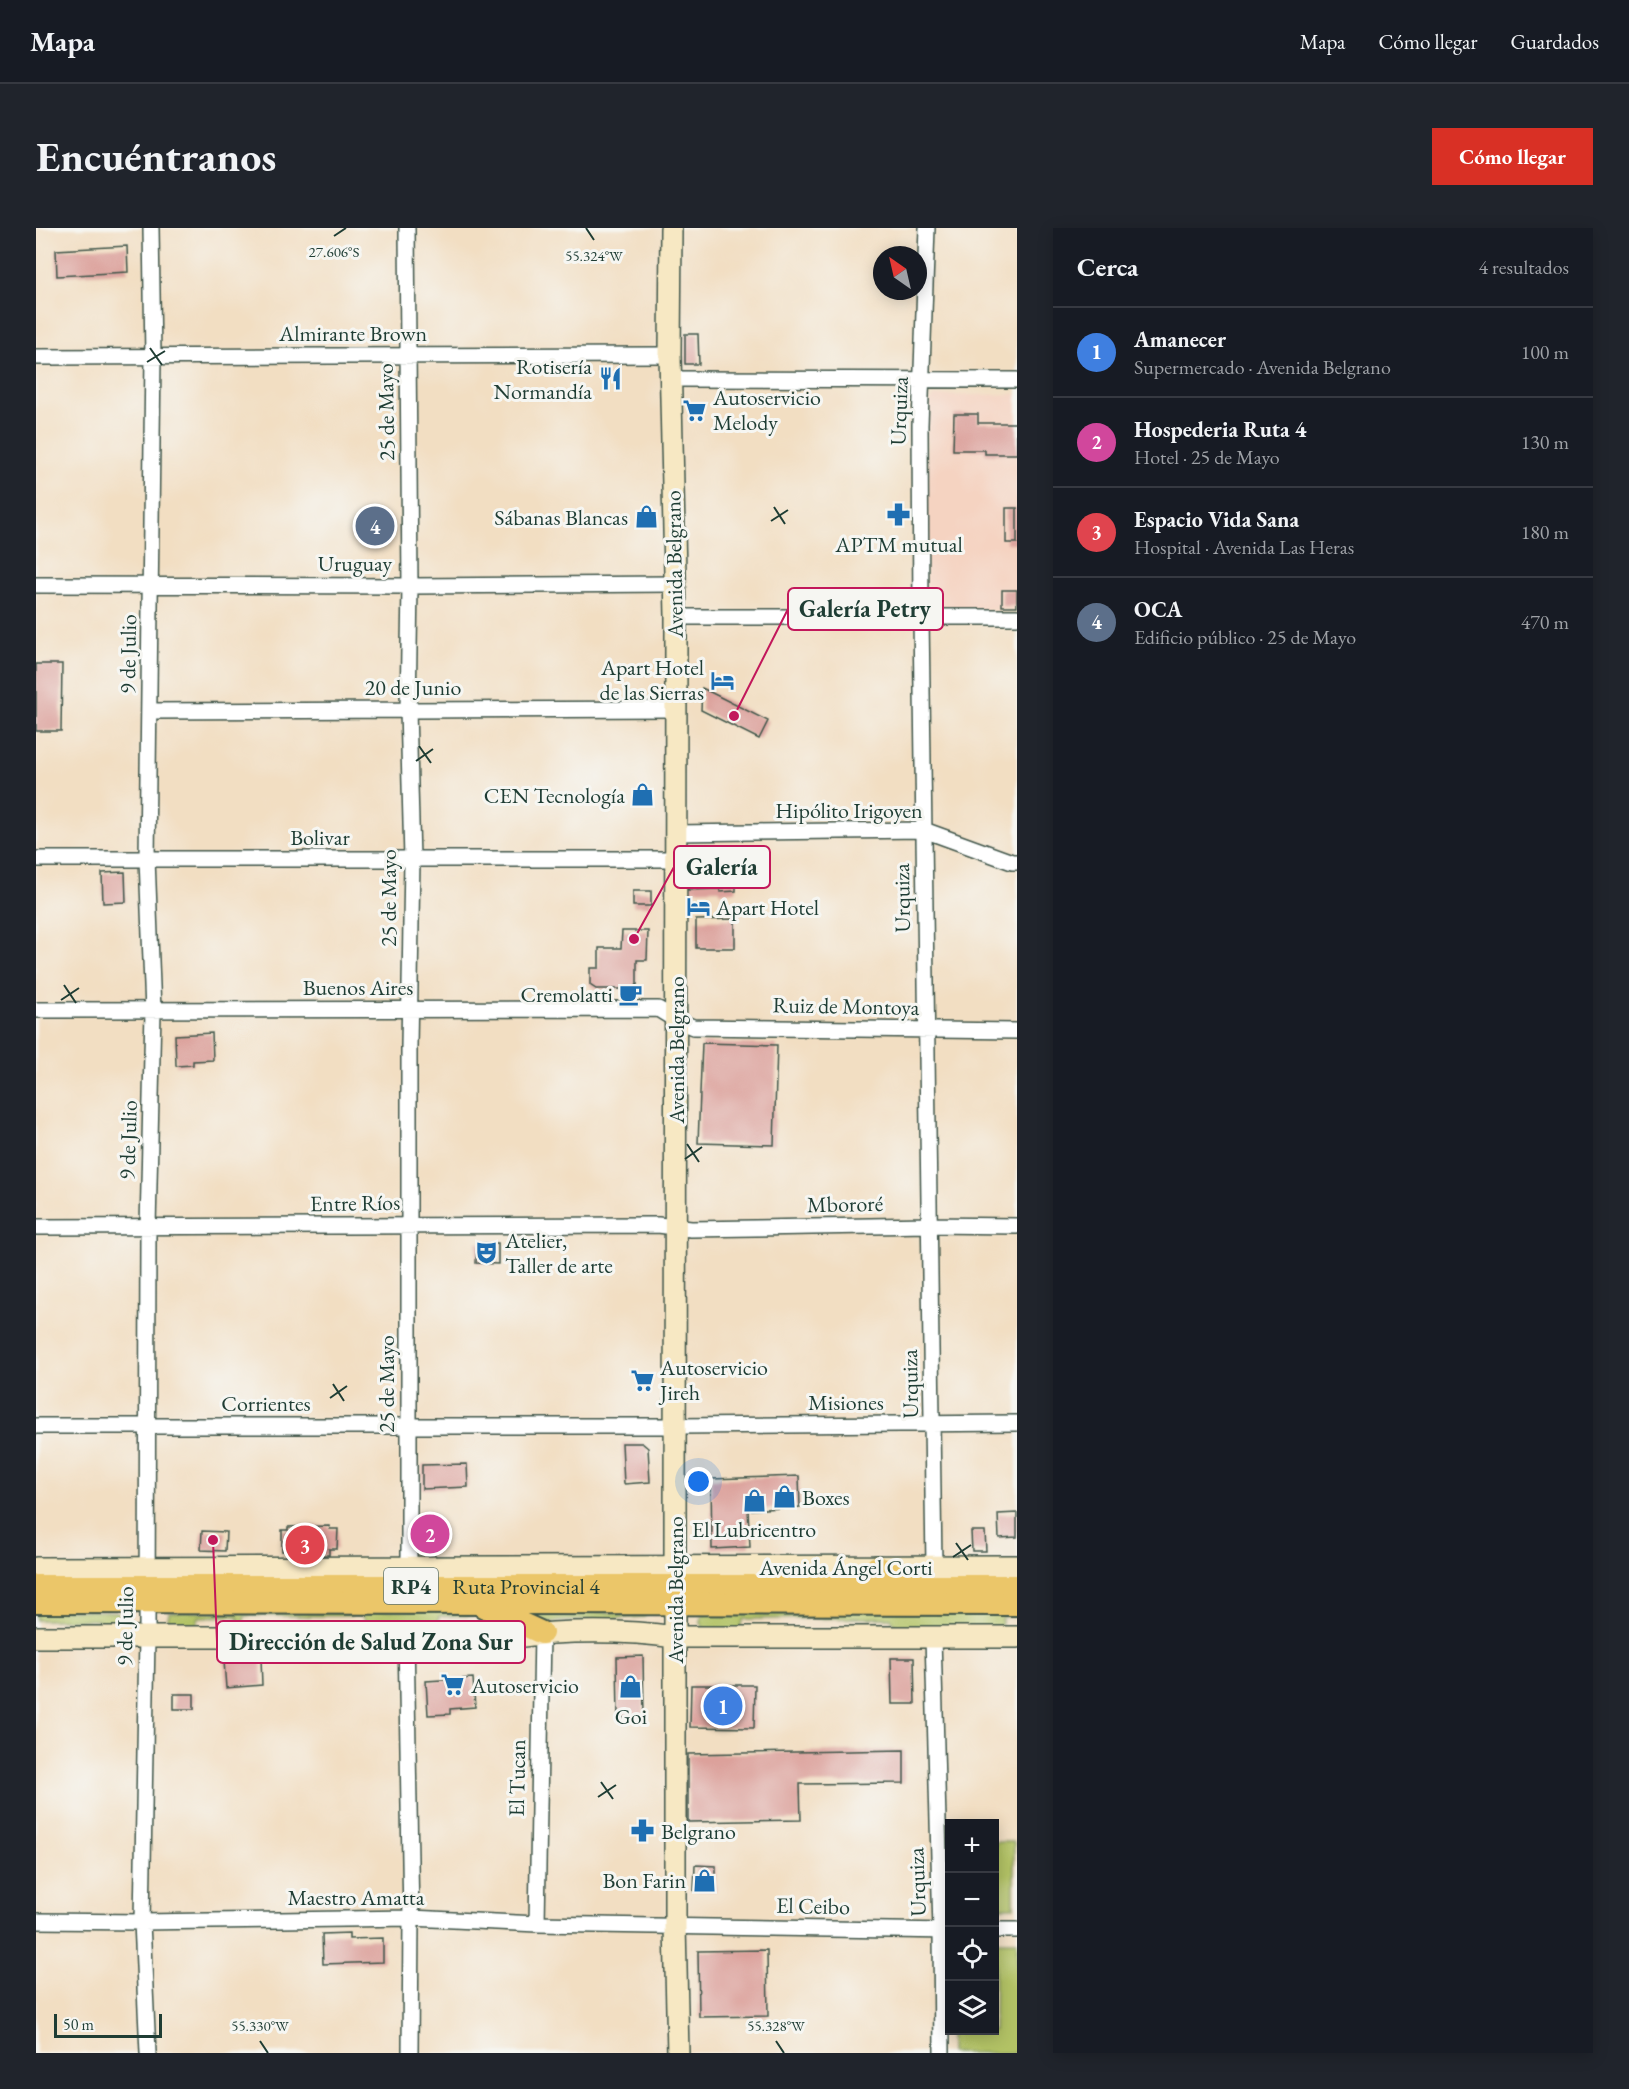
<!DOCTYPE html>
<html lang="es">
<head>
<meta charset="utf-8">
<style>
	body { margin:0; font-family:"EB Garamond",serif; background:#20242c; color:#f1f3f6 }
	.controls { position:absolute; right:18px; bottom:18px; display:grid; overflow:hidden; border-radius:0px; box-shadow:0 3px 15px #0003 }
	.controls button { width:54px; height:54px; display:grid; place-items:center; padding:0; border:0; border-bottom:2px solid #363941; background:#171b24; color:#f1f3f6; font:30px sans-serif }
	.compass { position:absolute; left:837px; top:18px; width:54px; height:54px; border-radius:50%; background:#171b24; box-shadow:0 3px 15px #0003; rotate:326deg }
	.scale { position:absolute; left:18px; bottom:15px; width:108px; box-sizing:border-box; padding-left:6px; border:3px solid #1f3d34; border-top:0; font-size:16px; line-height:21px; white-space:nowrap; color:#1f3d34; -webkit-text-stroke:4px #f6f6f2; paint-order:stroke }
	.you { position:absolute; left:663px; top:1254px; width:21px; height:21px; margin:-15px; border:4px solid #fff; border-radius:50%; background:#1a73e8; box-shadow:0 0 0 9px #1a73e833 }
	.badge { display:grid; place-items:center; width:39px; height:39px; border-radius:50%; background:#d93025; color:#fff; font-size:20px; font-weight:700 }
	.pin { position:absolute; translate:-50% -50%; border:3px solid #fff; box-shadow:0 2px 6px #0006 }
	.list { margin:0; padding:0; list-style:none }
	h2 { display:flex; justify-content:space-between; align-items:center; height:78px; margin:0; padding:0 24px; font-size:26px }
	h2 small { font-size:20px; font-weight:400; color:#9ea1a6 }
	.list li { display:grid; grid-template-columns:39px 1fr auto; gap:18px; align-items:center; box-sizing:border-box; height:90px; padding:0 24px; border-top:2px solid #363941 }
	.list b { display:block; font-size:22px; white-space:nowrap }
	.list p { margin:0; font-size:20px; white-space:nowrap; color:#9ea1a6 }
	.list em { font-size:20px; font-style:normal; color:#9ea1a6 }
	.icon { flex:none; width:33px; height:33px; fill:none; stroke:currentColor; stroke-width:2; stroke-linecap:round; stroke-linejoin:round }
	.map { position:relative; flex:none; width:981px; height:1825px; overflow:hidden; border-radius:0px }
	header { display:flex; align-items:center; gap:36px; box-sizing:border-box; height:84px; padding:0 30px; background:#171b24; border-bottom:2px solid #363941 }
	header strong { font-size:28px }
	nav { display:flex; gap:33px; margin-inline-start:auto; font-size:21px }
	.intro { display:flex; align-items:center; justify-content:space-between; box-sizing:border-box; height:144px; padding:0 36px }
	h1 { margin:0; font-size:42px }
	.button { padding:15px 27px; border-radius:0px; background:#d93025; color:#fff; font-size:21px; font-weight:700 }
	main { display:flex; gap:36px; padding:0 36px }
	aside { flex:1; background:#171b24; border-radius:0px; box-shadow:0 3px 15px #0003 }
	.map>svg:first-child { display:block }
	.built { fill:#f5d3c1 }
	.green { fill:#b2c265; stroke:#68804c; stroke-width:1.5 }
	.building { fill:#dca19b }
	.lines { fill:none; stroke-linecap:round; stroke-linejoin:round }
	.street-casing { stroke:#3f5549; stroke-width:18 }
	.secondary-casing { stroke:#3f5549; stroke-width:24 }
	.primary-casing { stroke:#3f5549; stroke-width:26 }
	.street { stroke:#fff; stroke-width:15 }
	.secondary { stroke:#f7e8c3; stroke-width:21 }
	.primary { stroke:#ebc669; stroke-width:22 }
	.ticks { fill:none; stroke:#1f3d34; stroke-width:2 }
	.labels { text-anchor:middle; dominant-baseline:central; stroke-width:6; stroke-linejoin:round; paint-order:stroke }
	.shield { fill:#f6f6f2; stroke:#60746d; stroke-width:1.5 }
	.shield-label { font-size:21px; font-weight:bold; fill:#1f3d34 }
	.street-label { font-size:22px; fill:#1f3d34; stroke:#f6f6f2 }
	.poi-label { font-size:22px; fill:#1f3d34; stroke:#f6f6f2; text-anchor:start }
	.ticks-label { font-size:15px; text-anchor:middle; fill:#1f3d34; stroke:#f6f6f2; stroke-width:6; stroke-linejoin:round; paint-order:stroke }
	.leader { fill:none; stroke:#c2185b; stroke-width:2 }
	.callout-dot { fill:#c2185b; stroke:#f6f6f2; stroke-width:2 }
	.callout { fill:#f6f6f2; stroke:#c2185b; stroke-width:2 }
	.callout-label { font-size:24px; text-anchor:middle; font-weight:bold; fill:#1f3d34 }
</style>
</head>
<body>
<header>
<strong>Mapa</strong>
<nav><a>Mapa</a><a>Cómo llegar</a><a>Guardados</a></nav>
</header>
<div class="intro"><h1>Encuéntranos</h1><a class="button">Cómo llegar</a></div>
<main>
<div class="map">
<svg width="981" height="1825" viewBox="0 0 981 1825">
	<rect width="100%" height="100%" fill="#f6f6f2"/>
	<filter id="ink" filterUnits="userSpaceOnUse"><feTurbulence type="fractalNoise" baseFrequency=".0167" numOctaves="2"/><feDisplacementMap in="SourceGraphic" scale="12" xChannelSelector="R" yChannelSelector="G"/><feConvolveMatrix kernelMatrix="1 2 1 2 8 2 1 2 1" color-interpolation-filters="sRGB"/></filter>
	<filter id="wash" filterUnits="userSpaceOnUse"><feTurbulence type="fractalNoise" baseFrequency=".008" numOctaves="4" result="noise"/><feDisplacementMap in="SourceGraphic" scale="24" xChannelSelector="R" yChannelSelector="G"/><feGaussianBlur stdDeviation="1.35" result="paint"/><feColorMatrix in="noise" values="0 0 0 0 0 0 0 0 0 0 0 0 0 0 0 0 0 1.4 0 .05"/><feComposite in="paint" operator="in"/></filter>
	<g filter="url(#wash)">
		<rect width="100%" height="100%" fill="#f2dec2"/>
		<!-- built -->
		<path class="built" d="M 981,166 L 981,382 L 896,383 L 890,374 L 891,176 L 898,168 Z"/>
		<!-- green -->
		<path class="green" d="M 0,1380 L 82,1384 L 85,1391 L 80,1399 L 67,1399 L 62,1392 L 0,1392 Z
			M 981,1381 L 981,1389 L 967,1389 L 964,1402 L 861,1401 L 855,1390 L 708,1391 L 703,1403 L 668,1401 L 664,1392 L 668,1384 Z
			M 446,1382 L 479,1397 L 461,1401 L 450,1388 L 403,1388 L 400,1401 L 333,1401 L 326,1388 L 209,1388 L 206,1401 L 202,1388 L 163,1389 L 159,1401 L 135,1401 L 131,1397 L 133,1384 Z
			M 481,1383 L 611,1385 L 608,1389 L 497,1395 Z
			M 959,1614 L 978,1614 L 978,1679 L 959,1679 Z
			M 959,1713 L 981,1713 L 981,1825 L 914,1825 L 914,1803 L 958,1802 Z"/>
		<g id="blocks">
			<!-- building -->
			<path class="building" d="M 91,18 L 92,44 L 21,48 L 20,22 Z
				M 649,106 L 662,106 L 663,136 L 649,136 Z
				M 918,186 L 942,186 L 942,195 L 981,195 L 981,226 L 949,226 L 949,222 L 917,222 Z
				M 970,280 L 981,280 L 981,315 L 970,315 Z
				M 966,362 L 981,362 L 981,378 L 966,378 Z
				M 0,436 L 26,436 L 25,503 L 0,503 Z
				M 666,460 L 732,493 L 723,511 L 665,482 Z
				M 700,641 L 700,663 L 684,664 L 684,661 L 652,662 L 652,643 Z
				M 89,644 L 90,674 L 67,675 L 66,645 Z
				M 597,663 L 615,663 L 615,678 L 597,678 Z
				M 699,691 L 699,720 L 660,720 L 660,692 Z
				M 586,703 L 612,703 L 611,732 L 601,732 L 601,757 L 594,761 L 560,761 L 554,757 L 554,740 L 563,740 L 563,720 L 585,720 Z
				M 176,805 L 177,832 L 157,833 L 157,837 L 140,838 L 139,807 Z
				M 666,815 L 741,817 L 738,917 L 662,915 Z
				M 441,1015 L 462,1015 L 462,1036 L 440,1035 Z
				M 586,1215 L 606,1215 L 612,1220 L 614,1254 L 588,1256 Z
				M 431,1236 L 432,1259 L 386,1261 L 386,1237 Z
				M 763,1248 L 764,1279 L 712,1282 L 714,1319 L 676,1321 L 675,1251 Z
				M 981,1285 L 981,1309 L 963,1310 L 962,1286 Z
				M 293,1298 L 294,1301 L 302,1301 L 301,1321 L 293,1321 L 293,1327 L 253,1327 L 253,1323 L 246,1323 L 246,1302 L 252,1302 L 252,1299 Z
				M 166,1303 L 190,1304 L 189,1323 L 165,1322 Z
				M 935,1303 L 949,1303 L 950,1323 L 936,1323 Z
				M 607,1428 L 608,1489 L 582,1490 L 581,1429 Z
				M 225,1430 L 226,1457 L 190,1460 L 188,1433 Z
				M 855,1430 L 878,1430 L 879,1476 L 856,1476 Z
				M 437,1450 L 439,1479 L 414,1481 L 414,1486 L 392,1487 L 390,1453 Z
				M 655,1457 L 719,1457 L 718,1500 L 654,1499 Z
				M 138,1466 L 158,1466 L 158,1481 L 138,1481 Z
				M 868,1522 L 868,1555 L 764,1556 L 765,1592 L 652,1594 L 652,1526 Z
				M 659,1637 L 680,1638 L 680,1663 L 658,1663 Z
				M 313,1705 L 313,1711 L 347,1710 L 347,1734 L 287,1736 L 286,1706 Z
				M 731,1722 L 732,1788 L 663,1789 L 662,1723 Z"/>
		</g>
	</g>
	<g filter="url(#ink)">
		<use href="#blocks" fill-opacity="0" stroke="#3f5549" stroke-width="1.5"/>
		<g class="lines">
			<defs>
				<path id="street" d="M 371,0 L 374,358 L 372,482 L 376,631 L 373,819 L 373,1340
					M 891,0 L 884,197 L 885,389 L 898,1339
					M 0,129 L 634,127
					M 634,151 L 981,152
					M 0,357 L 374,358 L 638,356
					M 640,389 L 981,389
					M 113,483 L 640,481
					M 640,605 L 888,602 L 976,634 L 981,634
					M 0,631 L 639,631
					M 0,782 L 622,781 L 640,792 L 657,799 L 981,803
					M 0,999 L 622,997 L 655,1001 L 892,997 L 981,998
					M 0,1198 L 640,1198 L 981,1195
					M 370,1408 L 375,1690 L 374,1825
					M 897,1409 L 905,1703 L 906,1825
					M 0,1693 L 106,1694 L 375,1690 L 501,1696 L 914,1703
					M 501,1696 L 506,1405
					M 958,1702 L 981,1702
					M 112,1825 L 106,1694 L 111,1409 L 112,999 L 117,783 L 111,631 L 117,128 L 115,0"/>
				<path id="secondary" d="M 635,0 L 634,127 L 640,389 L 639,1340 L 639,1698 L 642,1825
					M 0,1340 L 981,1338
					M 0,1409 L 479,1409 C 527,1402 591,1402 639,1409 L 981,1409"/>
				<g id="primary">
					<path d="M 841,1339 L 877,1352"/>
					<path id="s1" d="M 0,1358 L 981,1358"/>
					<path d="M 0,1374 L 981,1376"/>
					<path d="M 447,1378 L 506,1405"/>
				</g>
			</defs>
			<!-- street casing -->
			<use href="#street" class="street-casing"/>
			<!-- secondary casing -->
			<use href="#secondary" class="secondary-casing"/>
			<!-- primary casing -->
			<use href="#primary" class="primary-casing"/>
			<!-- street -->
			<use href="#street" class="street"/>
			<!-- secondary -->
			<use href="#secondary" class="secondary"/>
			<!-- primary -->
			<use href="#primary" class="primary"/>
		</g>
	</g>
	<!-- ticks -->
	<path class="ticks" d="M 550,0 L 558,12M 298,8 L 310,0M 114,120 L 126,137M 111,134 L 129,123M 738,279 L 749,296M 735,293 L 752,282M 383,518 L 395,535M 380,533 L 397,521M 28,757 L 40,775M 25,772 L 43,760M 651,916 L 663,934M 649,931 L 666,919M 297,1156 L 308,1173M 294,1170 L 311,1158M 920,1315 L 932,1332M 917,1329 L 935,1317M 565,1554 L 577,1571M 562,1569 L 580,1557M 224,1813 L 232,1825M 740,1813 L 748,1825"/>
	<!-- icons -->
	<defs>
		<symbol id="restaurant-bare" viewBox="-9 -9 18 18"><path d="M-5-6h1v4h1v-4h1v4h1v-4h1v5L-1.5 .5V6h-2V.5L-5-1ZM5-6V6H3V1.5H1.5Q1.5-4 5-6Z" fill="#1f6fb2" stroke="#f6f6f2" stroke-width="2.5" paint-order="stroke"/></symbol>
		<symbol id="supermarket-bare" viewBox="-9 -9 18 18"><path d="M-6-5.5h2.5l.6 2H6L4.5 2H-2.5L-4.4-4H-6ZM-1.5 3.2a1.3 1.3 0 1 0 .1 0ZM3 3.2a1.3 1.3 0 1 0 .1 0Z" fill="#1f6fb2" stroke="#f6f6f2" stroke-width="2.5" paint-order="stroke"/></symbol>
		<symbol id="pharmacy-bare" viewBox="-9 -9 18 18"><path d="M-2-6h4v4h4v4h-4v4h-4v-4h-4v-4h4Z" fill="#1f6fb2" stroke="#f6f6f2" stroke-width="2.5" paint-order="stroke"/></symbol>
		<symbol id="shop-bare" viewBox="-9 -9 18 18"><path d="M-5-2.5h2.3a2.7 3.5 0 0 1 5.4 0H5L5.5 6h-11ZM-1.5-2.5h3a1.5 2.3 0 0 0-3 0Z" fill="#1f6fb2" stroke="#f6f6f2" stroke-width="2.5" paint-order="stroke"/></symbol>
		<symbol id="hotel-bare" viewBox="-9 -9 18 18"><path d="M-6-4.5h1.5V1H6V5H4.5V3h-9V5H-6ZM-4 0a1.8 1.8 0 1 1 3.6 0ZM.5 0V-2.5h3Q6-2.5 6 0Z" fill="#1f6fb2" stroke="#f6f6f2" stroke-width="2.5" paint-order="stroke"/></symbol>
		<symbol id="cafe-bare" viewBox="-9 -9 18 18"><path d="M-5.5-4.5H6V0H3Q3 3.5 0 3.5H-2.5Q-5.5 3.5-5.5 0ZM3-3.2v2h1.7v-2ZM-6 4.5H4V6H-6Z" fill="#1f6fb2" stroke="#f6f6f2" stroke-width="2.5" paint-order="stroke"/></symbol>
		<symbol id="theatre-bare" viewBox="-9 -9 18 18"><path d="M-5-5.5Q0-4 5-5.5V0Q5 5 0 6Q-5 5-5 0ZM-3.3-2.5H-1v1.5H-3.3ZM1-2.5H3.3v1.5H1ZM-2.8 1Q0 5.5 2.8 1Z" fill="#1f6fb2" stroke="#f6f6f2" stroke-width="2.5" paint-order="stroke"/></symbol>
	</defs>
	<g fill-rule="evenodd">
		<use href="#restaurant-bare" x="558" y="134" width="33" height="33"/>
		<use href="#supermarket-bare" x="642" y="166" width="33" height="33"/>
		<use href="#pharmacy-bare" x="846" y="270" width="33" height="33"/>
		<use href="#shop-bare" x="594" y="272" width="33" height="33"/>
		<use href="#hotel-bare" x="670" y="436" width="33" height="33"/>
		<use href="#shop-bare" x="590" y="550" width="33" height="33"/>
		<use href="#hotel-bare" x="646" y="662" width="33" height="33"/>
		<use href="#cafe-bare" x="578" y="750" width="33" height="33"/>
		<use href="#theatre-bare" x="434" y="1008" width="33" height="33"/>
		<use href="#supermarket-bare" x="590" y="1136" width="33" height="33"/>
		<use href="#shop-bare" x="732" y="1252" width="33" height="33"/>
		<use href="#shop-bare" x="702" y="1256" width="33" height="33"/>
		<use href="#supermarket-bare" x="400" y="1440" width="33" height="33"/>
		<use href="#shop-bare" x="578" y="1442" width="33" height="33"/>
		<use href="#pharmacy-bare" x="590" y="1586" width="33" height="33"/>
		<use href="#shop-bare" x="652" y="1636" width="33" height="33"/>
	</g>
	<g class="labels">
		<!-- shield labels -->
		<rect class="shield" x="348" y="1340" width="54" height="36" rx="4.5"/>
		<g class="shield-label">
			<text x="375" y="1358">RP4</text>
		</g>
		<!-- street labels -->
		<g class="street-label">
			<text x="317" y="105">Almirante Brown</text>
			<text transform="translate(863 183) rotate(-88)">Urquiza</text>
			<text transform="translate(350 184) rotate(-91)">25 de Mayo</text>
			<text x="319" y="335">Uruguay</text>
			<text transform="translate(638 336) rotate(-91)">Avenida Belgrano</text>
			<text transform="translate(92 426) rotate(-89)">9 de Julio</text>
			<text x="377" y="459">20 de Junio</text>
			<text x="813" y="582">Hipólito Irigoyen</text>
			<text x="284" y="609">Bolivar</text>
			<text transform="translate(352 670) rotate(-90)">25 de Mayo</text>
			<text transform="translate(866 670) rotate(-91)">Urquiza</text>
			<text x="322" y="759">Buenos Aires</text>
			<text transform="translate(810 778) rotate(1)">Ruiz de Montoya</text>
			<text transform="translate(640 822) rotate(-90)">Avenida Belgrano</text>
			<text transform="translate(92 912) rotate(-88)">9 de Julio</text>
			<text transform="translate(319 975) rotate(-1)">Entre Ríos</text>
			<text transform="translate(809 976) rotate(-1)">Mbororé</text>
			<text transform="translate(350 1156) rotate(-90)">25 de Mayo</text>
			<text transform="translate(874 1156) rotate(-91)">Urquiza</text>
			<text x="810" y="1174">Misiones</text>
			<text x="230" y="1175">Corrientes</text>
			<text x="810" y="1339">Avenida Ángel Corti</text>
			<text stroke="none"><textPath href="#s1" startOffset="490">Ruta Provincial 4</textPath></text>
			<text transform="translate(639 1362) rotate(-90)">Avenida Belgrano</text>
			<text transform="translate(89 1398) rotate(-89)">9 de Julio</text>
			<text transform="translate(481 1550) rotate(-89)">El Tucan</text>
			<text transform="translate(881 1654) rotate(-92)">Urquiza</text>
			<text x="320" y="1669">Maestro Amatta</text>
			<text transform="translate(777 1678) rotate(1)">El Ceibo</text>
		</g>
		<!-- poi labels -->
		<g class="poi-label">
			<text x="556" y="138" text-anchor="end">Rotisería<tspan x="556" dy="25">Normandía</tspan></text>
			<text x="677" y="169">Autoservicio<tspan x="677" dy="25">Melody</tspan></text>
			<text x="592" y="289" text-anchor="end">Sábanas Blancas</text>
			<text x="863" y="316" text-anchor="middle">APTM mutual</text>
			<text x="668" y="439" text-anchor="end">Apart Hotel<tspan x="668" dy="25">de las Sierras</tspan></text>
			<text x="589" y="567" text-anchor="end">CEN Tecnología</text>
			<text x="680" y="679">Apart Hotel</text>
			<text x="577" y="766" text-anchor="end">Cremolatti</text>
			<text x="469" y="1012">Atelier,<tspan x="469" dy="25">Taller de arte</tspan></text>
			<text x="624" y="1139">Autoservicio<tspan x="624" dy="25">Jireh</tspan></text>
			<text x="766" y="1269">Boxes</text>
			<text x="718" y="1301" text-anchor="middle">El Lubricentro</text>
			<text x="435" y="1457">Autoservicio</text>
			<text x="595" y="1488" text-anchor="middle">Goi</text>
			<text x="625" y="1603">Belgrano</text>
			<text x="650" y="1652" text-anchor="end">Bon Farin</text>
		</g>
	</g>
	<g class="ticks-label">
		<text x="298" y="29">27.606°S</text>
		<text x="558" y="33">55.324°W</text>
		<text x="224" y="1803">55.330°W</text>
		<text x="740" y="1803">55.328°W</text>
	</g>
	<!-- callouts -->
	<path class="leader" d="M698 488L752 381M598 711L638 639M177 1312L181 1414"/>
	<g class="callout-dot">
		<circle cx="698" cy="488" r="6"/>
		<circle cx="598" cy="711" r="6"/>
		<circle cx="177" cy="1312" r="6"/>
	</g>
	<g class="callout">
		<rect x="752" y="360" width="155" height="42" rx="6"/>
		<rect x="638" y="618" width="96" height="42" rx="6"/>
		<rect x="181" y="1393" width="308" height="42" rx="6"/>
	</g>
	<g class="callout-label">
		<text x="829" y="389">Galería Petry</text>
		<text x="686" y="647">Galería</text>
		<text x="335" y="1422">Dirección de Salud Zona Sur</text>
	</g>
</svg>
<div class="controls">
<button>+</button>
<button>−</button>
<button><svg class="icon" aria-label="locate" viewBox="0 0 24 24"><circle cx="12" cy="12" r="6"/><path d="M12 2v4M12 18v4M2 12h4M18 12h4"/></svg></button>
<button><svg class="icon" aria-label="layers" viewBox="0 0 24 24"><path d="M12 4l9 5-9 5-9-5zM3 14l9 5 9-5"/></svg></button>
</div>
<svg class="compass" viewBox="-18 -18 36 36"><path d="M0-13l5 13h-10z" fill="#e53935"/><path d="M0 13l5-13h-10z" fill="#9ea1a6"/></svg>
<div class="scale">50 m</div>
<div class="you"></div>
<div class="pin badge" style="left:687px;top:1478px;background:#3f7fe0">1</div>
<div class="pin badge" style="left:394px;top:1306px;background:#d1479c">2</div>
<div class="pin badge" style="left:269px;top:1317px;background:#e0444e">3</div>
<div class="pin badge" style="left:339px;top:298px;background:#5c6f8a">4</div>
</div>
<aside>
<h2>Cerca<small>4 resultados</small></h2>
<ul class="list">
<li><span class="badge" style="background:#3f7fe0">1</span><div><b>Amanecer</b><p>Supermercado · Avenida Belgrano</p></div><em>100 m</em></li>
<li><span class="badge" style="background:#d1479c">2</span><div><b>Hospederia Ruta 4</b><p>Hotel · 25 de Mayo</p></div><em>130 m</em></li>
<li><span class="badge" style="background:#e0444e">3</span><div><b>Espacio Vida Sana</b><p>Hospital · Avenida Las Heras</p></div><em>180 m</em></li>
<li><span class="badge" style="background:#5c6f8a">4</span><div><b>OCA</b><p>Edificio público · 25 de Mayo</p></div><em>470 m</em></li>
</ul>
</aside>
</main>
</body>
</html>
